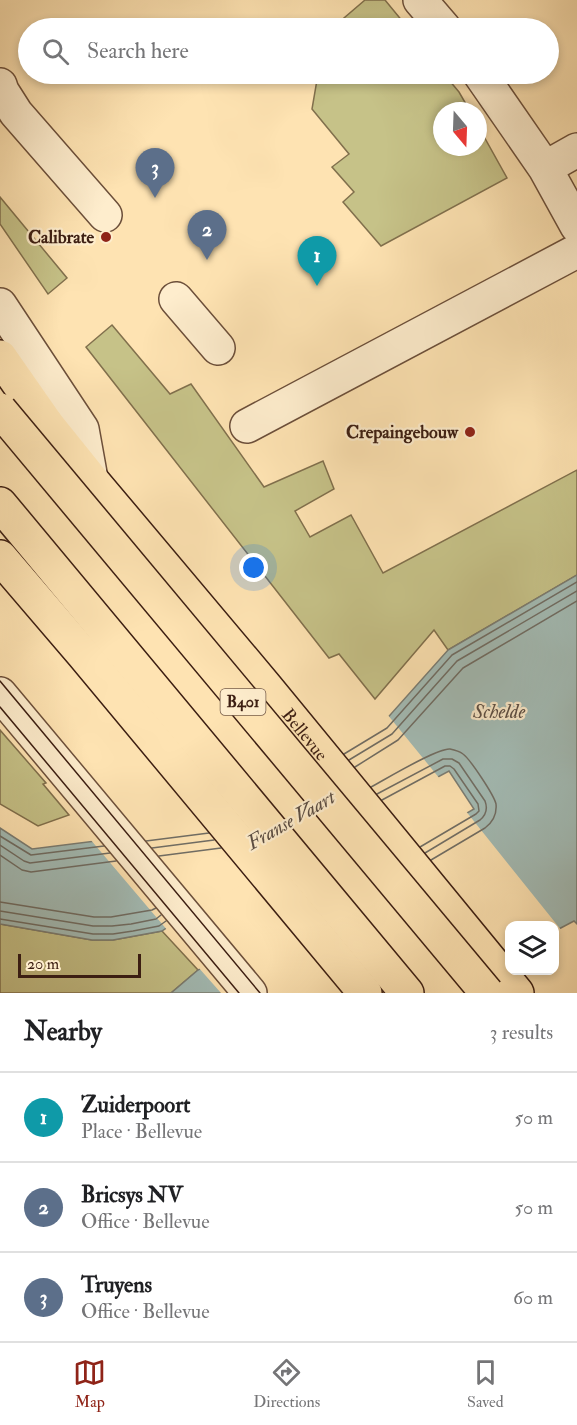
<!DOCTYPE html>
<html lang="en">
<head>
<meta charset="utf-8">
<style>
	body { margin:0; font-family:"IM FELL Double Pica",serif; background:#f2f2f2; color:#202124 }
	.controls { position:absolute; right:18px; bottom:18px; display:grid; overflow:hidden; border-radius:12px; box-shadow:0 3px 9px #0003 }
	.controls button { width:54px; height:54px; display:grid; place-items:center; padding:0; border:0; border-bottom:2px solid #e0e0e0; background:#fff; color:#202124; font:30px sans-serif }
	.compass { position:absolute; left:433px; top:102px; width:54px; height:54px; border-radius:50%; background:#fff; box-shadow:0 3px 9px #0003; rotate:161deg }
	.scale { position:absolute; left:18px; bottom:15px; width:123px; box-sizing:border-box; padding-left:6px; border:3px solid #3c1e12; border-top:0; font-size:16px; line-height:21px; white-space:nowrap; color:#3c1e12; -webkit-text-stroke:4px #feedcd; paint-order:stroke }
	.you { position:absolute; left:254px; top:568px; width:21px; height:21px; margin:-15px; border:4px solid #fff; border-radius:50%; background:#1a73e8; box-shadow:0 0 0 9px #1a73e833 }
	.badge { display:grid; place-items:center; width:39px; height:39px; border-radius:50%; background:#8f2418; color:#fff; font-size:20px; font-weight:700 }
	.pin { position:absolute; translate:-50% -50px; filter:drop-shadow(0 2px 3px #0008) }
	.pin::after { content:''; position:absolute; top:32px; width:21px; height:18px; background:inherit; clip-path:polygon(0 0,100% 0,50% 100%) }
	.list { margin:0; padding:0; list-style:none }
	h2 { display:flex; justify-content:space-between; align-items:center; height:78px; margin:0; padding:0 24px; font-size:26px }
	h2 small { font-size:20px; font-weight:400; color:#757577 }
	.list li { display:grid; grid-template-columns:39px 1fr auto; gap:18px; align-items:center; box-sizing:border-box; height:90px; padding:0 24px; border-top:2px solid #e0e0e0 }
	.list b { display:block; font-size:22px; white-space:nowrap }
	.list p { margin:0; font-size:20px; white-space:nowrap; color:#757577 }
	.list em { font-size:20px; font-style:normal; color:#757577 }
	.icon { flex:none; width:33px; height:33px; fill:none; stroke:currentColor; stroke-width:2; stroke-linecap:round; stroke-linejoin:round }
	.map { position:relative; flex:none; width:577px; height:993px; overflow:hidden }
	.search { position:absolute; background:#fff; box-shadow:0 3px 9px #0003; left:18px; right:18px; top:18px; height:66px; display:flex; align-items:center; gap:15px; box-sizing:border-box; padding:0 21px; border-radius:33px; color:#757577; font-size:22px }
	.sheet { height:348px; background:#fff }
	nav { display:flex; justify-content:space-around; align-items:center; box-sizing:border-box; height:84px; border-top:2px solid #e0e0e0; background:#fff; font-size:16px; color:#757577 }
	nav a { display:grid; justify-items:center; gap:3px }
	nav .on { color:#8f2418 }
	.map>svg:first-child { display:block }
	.green { fill:#c6c288; stroke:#81704d; stroke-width:1.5 }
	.water { fill:#a3bcb6; stroke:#7a7d74; stroke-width:1.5 }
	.pier { fill:#fee3b2 }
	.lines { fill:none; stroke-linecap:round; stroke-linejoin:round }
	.shore { stroke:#706d64; stroke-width:1.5 }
	.minor-casing { stroke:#6c4f3a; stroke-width:36 }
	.major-casing { stroke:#3c1e12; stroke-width:36 }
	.highway-casing { stroke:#3c1e12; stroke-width:36 }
	.minor { stroke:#feedcd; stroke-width:33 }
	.major { stroke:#fee3b2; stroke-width:33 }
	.highway { stroke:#fee3b2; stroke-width:33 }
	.tram { stroke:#3c1e12; stroke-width:1.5 }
	.highway-bridge-casing { stroke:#3c1e12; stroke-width:36; stroke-linecap:butt }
	.highway-bridge { stroke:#fee3b2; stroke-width:33 }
	.poi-dot { fill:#8f2418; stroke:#feedcd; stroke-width:2 }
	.labels { text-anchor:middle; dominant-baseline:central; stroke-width:4.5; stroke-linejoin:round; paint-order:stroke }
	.shield { fill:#feedcd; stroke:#765c4a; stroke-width:1.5 }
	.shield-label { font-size:16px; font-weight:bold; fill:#3c1e12 }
	.poi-label { font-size:18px; font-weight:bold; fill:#3c1e12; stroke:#feedcd; text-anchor:end }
	.street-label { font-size:18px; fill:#3c1e12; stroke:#feedcd }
	.water-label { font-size:20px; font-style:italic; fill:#5b4d43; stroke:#feedcd }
</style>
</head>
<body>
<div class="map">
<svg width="577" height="993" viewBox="0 0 577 993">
	<rect width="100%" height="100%" fill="#fee3b2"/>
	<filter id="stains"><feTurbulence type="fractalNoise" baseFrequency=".00333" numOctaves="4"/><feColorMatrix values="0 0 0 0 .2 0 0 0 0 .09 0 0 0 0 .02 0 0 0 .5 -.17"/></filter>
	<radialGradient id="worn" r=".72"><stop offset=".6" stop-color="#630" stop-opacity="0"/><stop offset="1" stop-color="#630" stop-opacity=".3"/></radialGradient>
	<!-- green -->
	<path class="green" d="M 365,0 L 385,0 L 408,28 L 335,28 L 337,24 Z
		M 318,74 L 444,74 L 459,92 L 470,111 L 442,111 L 442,147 L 478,147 L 478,126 L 507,178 L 381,246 L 343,202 L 354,192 L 332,167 L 349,154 L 312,109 Z
		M 0,197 L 67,278 L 48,294 L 0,224 Z
		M 112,325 L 170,394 L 191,384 L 264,487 L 323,461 L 334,489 L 295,511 L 310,537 L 351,515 L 383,573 L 577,470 L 577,575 L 448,650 L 434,630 L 375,699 L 339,654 L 329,658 L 86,347 Z
		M 0,730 L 46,783 L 43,784 L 69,815 L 38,826 L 0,804 Z
		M 0,924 L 92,940 L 113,940 L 162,931 L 198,970 L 171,993 L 0,993 Z"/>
	<!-- water -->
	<path class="water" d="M 577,575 L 577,924 L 574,921 L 555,931 L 554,926 L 510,926 L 437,993 L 171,993 L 198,970 L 474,809 L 449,771 L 202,903 L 162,931 L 113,940 L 92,940 L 0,924 L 0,828 L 32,849 L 216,826 L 383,723 L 448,650 Z"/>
	<!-- pier -->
	<path class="pier" d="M 387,714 L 440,779 L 204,905 L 168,931 L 90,839 L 215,823 L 381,721 Z
		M 465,810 L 562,931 L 554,934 L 554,926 L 510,926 L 510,958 L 442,993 L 221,993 L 198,967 Z"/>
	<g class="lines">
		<!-- shore -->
		<path class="shore" d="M 344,754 L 387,728 L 452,655 L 577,582
			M 349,760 L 392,734 L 457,661 L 577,591
			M 355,767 L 398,740 L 463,668 L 577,601
			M 371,787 C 386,779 437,748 450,749 C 455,750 459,751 463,754 C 470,759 494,795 496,804 C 497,814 493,822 485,828 L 431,860
			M 377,794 L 443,759 L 452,759 L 459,763 L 485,801 C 488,809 486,815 480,820 L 425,853
			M 382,800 L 445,766 L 450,766 L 454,769 L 478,804 L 479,811 L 476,814 L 420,847
			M 0,836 L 31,855 L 104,846
			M 146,841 L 209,833
			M 0,845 L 24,861 L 30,863 L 110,853
			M 152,848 L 214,840
			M 0,855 L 22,870 L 31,872 L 116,861
			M 159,856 L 221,848
			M 0,902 L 94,917 L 111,917 L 152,910 L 156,908
			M 0,911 L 93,926 L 112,926 L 131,924 L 156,919 L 161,915
			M 0,919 L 93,934 L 113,934 L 133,931 L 159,926 L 166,921"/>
		<defs>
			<path id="minor" d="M 420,0 L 444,28
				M 480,74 L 545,168 L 577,226
				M 0,85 L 2,91 L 16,113 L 105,215
				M 545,168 L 577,150
				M 176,299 L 218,348
				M 0,305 L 82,429 L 91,479
				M 247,426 L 577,251
				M 0,694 L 250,993"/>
			<g id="major">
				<path id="s1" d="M 20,416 L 46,423 L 91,479 L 266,687 L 517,993"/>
				<path d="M 0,557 L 83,654 L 365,993"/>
			</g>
			<path id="highway" d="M 0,357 L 46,423
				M 0,504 L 407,993"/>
		</defs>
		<!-- minor casing -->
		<use href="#minor" class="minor-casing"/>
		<!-- major casing -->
		<use href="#major" class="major-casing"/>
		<!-- highway casing -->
		<use href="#highway" class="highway-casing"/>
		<!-- minor -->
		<use href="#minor" class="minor"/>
		<!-- major -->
		<use href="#major" class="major"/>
		<!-- highway -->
		<use href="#highway" class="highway"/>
		<!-- tram -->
		<path class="tram" d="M 0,681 L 260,993
			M 0,707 L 239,993"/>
		<defs>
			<path id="highway-bridge" d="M 0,410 L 487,993"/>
		</defs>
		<!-- highway-bridge casing -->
		<use href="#highway-bridge" class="highway-bridge-casing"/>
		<!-- highway-bridge -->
		<use href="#highway-bridge" class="highway-bridge"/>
	</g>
	<!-- markers -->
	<g class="poi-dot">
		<circle cx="106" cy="237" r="6"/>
		<circle cx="470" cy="432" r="6"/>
	</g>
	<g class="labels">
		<!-- shield labels -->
		<rect class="shield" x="220.5" y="689" width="45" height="26" rx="4.5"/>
		<g class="shield-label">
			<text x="243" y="702">B401</text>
		</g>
		<!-- poi labels -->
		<g class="poi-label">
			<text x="94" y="237">Calibrate</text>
			<text x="458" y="432">Crepaingebouw</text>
		</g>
		<!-- street labels -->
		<g class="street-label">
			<text stroke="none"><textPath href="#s1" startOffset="432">Bellevue</textPath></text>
		</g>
		<!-- water labels -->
		<g class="water-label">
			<text x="499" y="711">Schelde</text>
			<text transform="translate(291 820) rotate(-30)">Franse Vaart</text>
		</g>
	</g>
	<rect width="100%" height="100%" filter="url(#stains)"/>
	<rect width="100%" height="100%" fill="url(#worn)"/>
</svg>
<div class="controls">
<button><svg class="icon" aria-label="layers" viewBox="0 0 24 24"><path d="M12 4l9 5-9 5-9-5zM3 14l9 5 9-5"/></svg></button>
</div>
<svg class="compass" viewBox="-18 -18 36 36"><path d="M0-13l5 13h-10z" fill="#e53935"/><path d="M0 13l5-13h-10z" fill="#757577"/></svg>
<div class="scale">20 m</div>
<div class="you"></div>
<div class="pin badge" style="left:317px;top:286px;background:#0f9aa8">1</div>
<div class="pin badge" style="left:207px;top:260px;background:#5c6f8a">2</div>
<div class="pin badge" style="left:155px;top:198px;background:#5c6f8a">3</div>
<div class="search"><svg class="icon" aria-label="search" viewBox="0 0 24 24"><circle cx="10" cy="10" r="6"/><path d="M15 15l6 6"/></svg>Search here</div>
</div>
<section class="sheet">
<h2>Nearby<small>3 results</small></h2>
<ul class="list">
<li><span class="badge" style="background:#0f9aa8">1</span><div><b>Zuiderpoort</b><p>Place · Bellevue</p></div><em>50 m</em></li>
<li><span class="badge" style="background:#5c6f8a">2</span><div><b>Bricsys NV</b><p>Office · Bellevue</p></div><em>50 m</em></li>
<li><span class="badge" style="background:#5c6f8a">3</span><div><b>Truyens</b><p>Office · Bellevue</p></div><em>60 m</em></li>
</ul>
</section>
<nav>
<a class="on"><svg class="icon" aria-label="map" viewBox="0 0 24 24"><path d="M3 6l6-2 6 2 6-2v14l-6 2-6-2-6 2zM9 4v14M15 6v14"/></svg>Map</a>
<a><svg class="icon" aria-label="directions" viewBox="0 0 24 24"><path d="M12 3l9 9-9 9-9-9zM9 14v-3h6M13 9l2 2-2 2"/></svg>Directions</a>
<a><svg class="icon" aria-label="saved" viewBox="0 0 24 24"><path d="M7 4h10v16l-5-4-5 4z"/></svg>Saved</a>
</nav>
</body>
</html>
